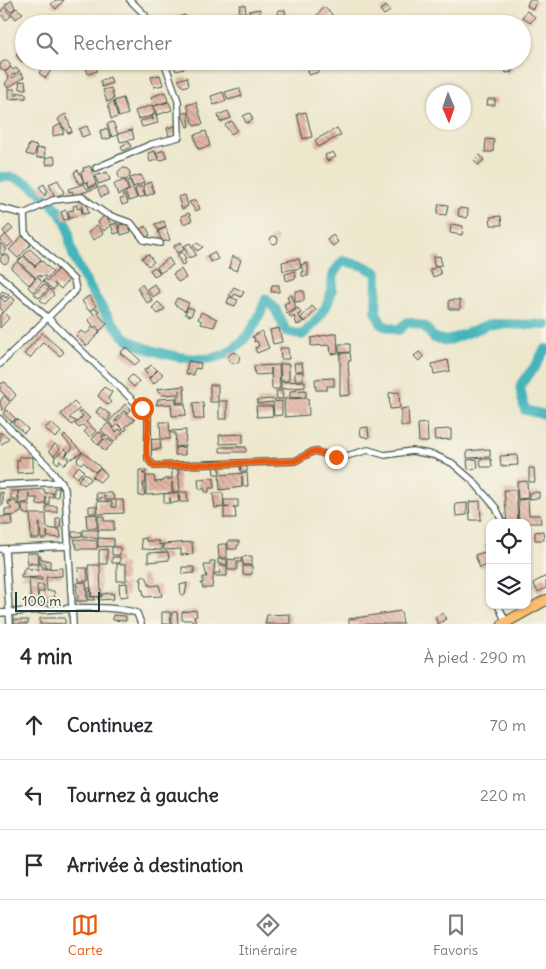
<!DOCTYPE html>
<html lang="fr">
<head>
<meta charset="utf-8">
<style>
	body { margin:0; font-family:Delius,sans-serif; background:#f2f2f3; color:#2b2b33 }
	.controls { position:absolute; right:15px; bottom:15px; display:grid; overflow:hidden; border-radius:10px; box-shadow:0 1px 4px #0004 }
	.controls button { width:45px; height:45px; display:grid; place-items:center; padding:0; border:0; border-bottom:1px solid #e1e1e2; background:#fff; color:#2b2b33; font:25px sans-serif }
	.compass { position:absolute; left:426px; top:85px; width:45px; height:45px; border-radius:50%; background:#fff; box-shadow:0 1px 4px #0004; rotate:178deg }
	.scale { position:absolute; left:15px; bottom:12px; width:85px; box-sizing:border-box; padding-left:5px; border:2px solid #1f3d34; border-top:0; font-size:14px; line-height:18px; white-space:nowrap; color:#1f3d34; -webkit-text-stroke:4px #f7f3e8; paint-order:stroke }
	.stop { position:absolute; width:15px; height:15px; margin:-11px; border:4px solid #ea580c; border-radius:50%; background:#fff }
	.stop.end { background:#ea580c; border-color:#fff; box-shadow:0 1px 5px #0008 }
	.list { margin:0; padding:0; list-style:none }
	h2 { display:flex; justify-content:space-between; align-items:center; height:65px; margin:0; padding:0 20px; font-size:21px }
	h2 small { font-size:16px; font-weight:400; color:#7c7c81 }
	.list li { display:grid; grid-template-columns:32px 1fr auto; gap:15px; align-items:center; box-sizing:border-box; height:70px; padding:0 20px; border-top:1px solid #e1e1e2 }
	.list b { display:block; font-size:19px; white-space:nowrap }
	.list em { font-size:16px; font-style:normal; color:#7c7c81 }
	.icon { flex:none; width:28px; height:28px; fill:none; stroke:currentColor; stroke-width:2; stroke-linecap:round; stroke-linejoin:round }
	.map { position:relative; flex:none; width:546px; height:624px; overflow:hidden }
	.search { position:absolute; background:#fff; box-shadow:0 1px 4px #0004; left:15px; right:15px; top:15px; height:55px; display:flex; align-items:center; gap:12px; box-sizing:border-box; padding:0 18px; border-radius:28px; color:#7c7c81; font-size:19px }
	.sheet { height:275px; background:#fff }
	nav { display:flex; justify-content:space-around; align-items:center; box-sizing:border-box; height:70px; border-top:1px solid #e1e1e2; background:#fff; font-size:14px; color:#7c7c81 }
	nav a { display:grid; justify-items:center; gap:2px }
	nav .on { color:#ea580c }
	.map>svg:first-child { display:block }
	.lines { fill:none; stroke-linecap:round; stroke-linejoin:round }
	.river { stroke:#45b5bb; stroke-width:10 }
	.building { fill:url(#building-back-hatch) }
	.minor-casing { stroke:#3e564b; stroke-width:8 }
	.primary-casing { stroke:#3e564b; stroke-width:12 }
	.minor { stroke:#fff; stroke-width:5.5 }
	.primary { stroke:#fbbd6e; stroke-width:10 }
	.route { stroke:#ea580c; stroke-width:6 }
</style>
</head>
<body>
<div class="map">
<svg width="546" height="624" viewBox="0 0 546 624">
	<defs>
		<pattern id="building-back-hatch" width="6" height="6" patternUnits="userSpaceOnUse" patternTransform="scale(1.25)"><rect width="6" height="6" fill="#e4b5a3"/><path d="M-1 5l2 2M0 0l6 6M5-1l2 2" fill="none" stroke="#b89486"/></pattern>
	</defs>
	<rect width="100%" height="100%" fill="#f7f3e8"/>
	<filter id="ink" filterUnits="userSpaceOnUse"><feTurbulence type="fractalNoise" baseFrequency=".02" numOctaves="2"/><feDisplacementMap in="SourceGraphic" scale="10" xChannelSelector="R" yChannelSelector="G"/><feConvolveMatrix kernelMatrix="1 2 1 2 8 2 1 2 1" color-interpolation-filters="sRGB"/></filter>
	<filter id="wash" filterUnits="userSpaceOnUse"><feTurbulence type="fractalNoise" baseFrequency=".0096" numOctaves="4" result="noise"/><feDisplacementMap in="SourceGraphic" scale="20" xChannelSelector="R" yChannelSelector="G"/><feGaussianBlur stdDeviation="1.12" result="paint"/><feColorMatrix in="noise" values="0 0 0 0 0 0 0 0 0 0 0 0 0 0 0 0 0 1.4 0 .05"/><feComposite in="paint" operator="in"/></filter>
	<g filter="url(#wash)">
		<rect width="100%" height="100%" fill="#ede7cc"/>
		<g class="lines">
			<!-- river -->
			<path class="river" d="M 0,177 C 27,174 52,200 65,221 C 70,229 69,242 72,251 C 76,267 100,307 111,320 C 116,326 122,336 129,340 C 152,353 203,367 227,353 C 250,339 257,322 266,299 L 276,310 L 286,331 L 302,335 C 314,325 325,313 330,297 C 336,278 326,280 343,261 L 364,266 L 377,273 L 376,313 L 382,325 L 398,330 L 408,322 L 424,326 L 434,338 L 447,341 L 490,324 L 546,325
				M 546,349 C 541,353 540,360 536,365 C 519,389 517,378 525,410 L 546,415"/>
		</g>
		<g id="blocks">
			<!-- building -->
			<path class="building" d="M 12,0 L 15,8 L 10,12 L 5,5 Z
				M 56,0 L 64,0 L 56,9 L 51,4 Z
				M 529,0 L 537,0 L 533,9 L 527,6 Z
				M 240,5 L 245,5 L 246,12 L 239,13 Z
				M 386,6 L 390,11 L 384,15 L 380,10 Z
				M 4,7 L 11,16 L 6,20 L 0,13 Z
				M 324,7 L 332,14 L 325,24 L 316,17 Z
				M 16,8 L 23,13 L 16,19 L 11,13 Z
				M 260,9 L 260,14 L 249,15 L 249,11 Z
				M 278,10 L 285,10 L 286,19 L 279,20 Z
				M 527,11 L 535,17 L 530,23 L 522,17 Z
				M 185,15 L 188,24 L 173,24 L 171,19 Z
				M 262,15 L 262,20 L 251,22 L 250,17 Z
				M 235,19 L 236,24 L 226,24 L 225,20 Z
				M 23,50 L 24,61 L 22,62 L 16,55 Z
				M0 66a5 5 0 1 1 10 0a5 5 0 1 1-10 0Z
				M 88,61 L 94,61 L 97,71 L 88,74 L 85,64 Z
				M 190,61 L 199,61 L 200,65 L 191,67 Z
				M 182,63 L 184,69 L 176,71 L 174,65 Z
				M 510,64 L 512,72 L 506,73 L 504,66 Z
				M 43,66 L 51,70 L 46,78 L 39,73 Z
				M 11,67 L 13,70 L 16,68 L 20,71 L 11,76 L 13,78 L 21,73 L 24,77 L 8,88 L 5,84 L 9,78 L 5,72 Z
				M 317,67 L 319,72 L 309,75 L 308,70 Z
				M 160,75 L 163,85 L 154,87 L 151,77 Z
				M 110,77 L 112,83 L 102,87 L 100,81 Z
				M 187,77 L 189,85 L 183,87 L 178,80 Z
				M 25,81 L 26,89 L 20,89 L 19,82 Z
				M 111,88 L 114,99 L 107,102 L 103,90 Z
				M 239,88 L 242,96 L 228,100 L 225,92 Z
				M 9,89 L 15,89 L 15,95 L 18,95 L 17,92 L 26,94 L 26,98 L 9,99 Z
				M 165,92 L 168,101 L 154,106 L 151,97 Z
				M 223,92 L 226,101 L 214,105 L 211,96 Z
				M 123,98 L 128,114 L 119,117 L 114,101 Z
				M 488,99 L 495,99 L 495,105 L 487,105 Z
				M 113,101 L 118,117 L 111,119 L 108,105 Z
				M 169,102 L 172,110 L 157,115 L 154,106 Z
				M 196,102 L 203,124 L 194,126 L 187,105 Z
				M 152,105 L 155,113 L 152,116 L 138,119 L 135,111 Z
				M 228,111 L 231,118 L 220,122 L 218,115 Z
				M 188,112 L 190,126 L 187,127 L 182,114 Z
				M 306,112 L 312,137 L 303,139 L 297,114 Z
				M 250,113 L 253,120 L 246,123 L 243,116 Z
				M 66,114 L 72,132 L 68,133 L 58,120 L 60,117 Z
				M 156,114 L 158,123 L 142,127 L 140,121 L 152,118 L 153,120 L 152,115 Z
				M 232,121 L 237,130 L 231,134 L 225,125 Z
				M 113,122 L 118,135 L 112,137 L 107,124 Z
				M 61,124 L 62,128 L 64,128 L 63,134 L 53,136 L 53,128 Z
				M 87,126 L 90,134 L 82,137 L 79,129 Z
				M 175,126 L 178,134 L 169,136 L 167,128 Z
				M 107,128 L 111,138 L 102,140 L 100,131 Z
				M 337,128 L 341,135 L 318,147 L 315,140 Z
				M 132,130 L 134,139 L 120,142 L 118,134 Z
				M 206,131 L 210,146 L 198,149 L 194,135 Z
				M 486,139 L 494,140 L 493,152 L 485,152 Z
				M 129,142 L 131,147 L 123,151 L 121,146 Z
				M 29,144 L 37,146 L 34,156 L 26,154 Z
				M 44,148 L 45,157 L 37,158 L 36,149 Z
				M 164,150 L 167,158 L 160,161 L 156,153 Z
				M 155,151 L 158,159 L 150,162 L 148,153 Z
				M 333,152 L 336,157 L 327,161 L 325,155 Z
				M 480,155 L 484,160 L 478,165 L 474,161 Z
				M 54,156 L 56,163 L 47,165 L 45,158 Z
				M 90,166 L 96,184 L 89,187 L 87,182 L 84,183 L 81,172 L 84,171 L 83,168 Z
				M118 174a6 6 0 1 1 12 0a6 6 0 1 1-12 0Z
				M 78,170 L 84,182 L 79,184 L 74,172 Z
				M 107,172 L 110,180 L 98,184 L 95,176 Z
				M 141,175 L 144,183 L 133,187 L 130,178 Z
				M 58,180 L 64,193 L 55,197 L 49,184 Z
				M 125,180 L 128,190 L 118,195 L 114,184 Z
				M 130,180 L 137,198 L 129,201 L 125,192 L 130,190 L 126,182 Z
				M 151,182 L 154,193 L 146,196 L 143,185 Z
				M 44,184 L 47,190 L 45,196 L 39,187 Z
				M 84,184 L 87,189 L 97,185 L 98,187 L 74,196 L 72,191 L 69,192 L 68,189 Z
				M 105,186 L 108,194 L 101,197 L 98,189 Z
				M 141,186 L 145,196 L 138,198 L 135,189 Z
				M 124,194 L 128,203 L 122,205 L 120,199 L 124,198 L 122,195 Z
				M 185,195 L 188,206 L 182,209 L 178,197 Z
				M 84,198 L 89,213 L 83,214 L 82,207 L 78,200 Z
				M 196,200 L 200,209 L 196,211 L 189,202 Z
				M 439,204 L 448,205 L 446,215 L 437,214 Z
				M 77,205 L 77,209 L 81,208 L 82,214 L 70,218 L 68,211 L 74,210 L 73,206 Z
				M 459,208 L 468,209 L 467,218 L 458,216 Z
				M 66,210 L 69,219 L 64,220 L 61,212 Z
				M 189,213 L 192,221 L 183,224 L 181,216 Z
				M 105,215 L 111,224 L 104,231 L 98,222 Z
				M 501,216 L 502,225 L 491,225 L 490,217 Z
				M 164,221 L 166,227 L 158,230 L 155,224 Z
				M 117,223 L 120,232 L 114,234 L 111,225 Z
				M 128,223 L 131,232 L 121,235 L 119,225 Z
				M 451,224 L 463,226 L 462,235 L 450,233 Z
				M 9,225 L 13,229 L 6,235 L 3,231 Z
				M 97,225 L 103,233 L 94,240 L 88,233 Z
				M 146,226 L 150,235 L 144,238 L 139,230 Z
				M 166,228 L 170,240 L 162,242 L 158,231 Z
				M 5,235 L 13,242 L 8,247 L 0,240 Z
				M 333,235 L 338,242 L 333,246 L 327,240 Z
				M 22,236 L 31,244 L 18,258 L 9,250 Z
				M270 240a4 4 0 1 1 8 0a4 4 0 1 1-8 0Z
				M 181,242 L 184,250 L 177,253 L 174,246 Z
				M 0,243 L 7,249 L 2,255 L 0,254 Z
				M 190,243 L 196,255 L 189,258 L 184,246 Z
				M 197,243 L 203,247 L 197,251 L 193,245 Z
				M 30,249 L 41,259 L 35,266 L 24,255 Z
				M 182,252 L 186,259 L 184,260 L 186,263 L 182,265 L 177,255 Z
				M 214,252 L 218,259 L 211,262 L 207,256 Z
				M 148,254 L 154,262 L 148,266 L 142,258 Z
				M0.5 259a4.5 4.5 0 1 1 9 0a4.5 4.5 0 1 1-9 0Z
				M 23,256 L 35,267 L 41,260 L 53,272 L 47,278 L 43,275 L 41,277 L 39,275 L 37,276 L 42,282 L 33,292 L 28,287 L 36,278 L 18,261 Z
				M 232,256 L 241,260 L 237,271 L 229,268 Z
				M 440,256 L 442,265 L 434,266 L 433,257 Z
				M 169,258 L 173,265 L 160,273 L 157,267 Z
				M 296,259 L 299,259 L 301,268 L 283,271 L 282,262 Z
				M 17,262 L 35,278 L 29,285 L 11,268 Z
				M 306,263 L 308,263 L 308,276 L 302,276 L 302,272 L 304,272 L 301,265 Z
				M 438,266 L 441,274 L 433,277 L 430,270 Z
				M 155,267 L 160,273 L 154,276 L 150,270 Z
				M 58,269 L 69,279 L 61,289 L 54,283 L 56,286 L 53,290 L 43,281 L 45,279 L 48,281 Z
				M 181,269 L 186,278 L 178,282 L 173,274 Z
				M 295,271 L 296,278 L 286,281 L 285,274 Z
				M 44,284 L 49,288 L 39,298 L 34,294 Z
				M 142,284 L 152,300 L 147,303 L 137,288 Z
				M 154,284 L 160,292 L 153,297 L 147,289 Z
				M 272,285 L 279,285 L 279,292 L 271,292 Z
				M 234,287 L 244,292 L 241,297 L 235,294 L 233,297 L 229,295 Z
				M 50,289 L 54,295 L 45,304 L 40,300 Z
				M 2,291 L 9,295 L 6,298 L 3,295 L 1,298 L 5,302 L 11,296 L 15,300 L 4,312 L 0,308 L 0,294 Z
				M 295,291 L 304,291 L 304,301 L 295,302 Z
				M 292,295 L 296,308 L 287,314 L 284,304 L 289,302 L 287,296 Z
				M 89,296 L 96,306 L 89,311 L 82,301 Z
				M 229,297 L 238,300 L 235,306 L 227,303 Z
				M 177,298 L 189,303 L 185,311 L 174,304 Z
				M 449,300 L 460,300 L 460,309 L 449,309 Z
				M 158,302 L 165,309 L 158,314 L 152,308 Z
				M 312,306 L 316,310 L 305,322 L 301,318 Z
				M 188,307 L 194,309 L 191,316 L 185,314 Z
				M 95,308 L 99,311 L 97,313 L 107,324 L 100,331 L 96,326 L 94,328 L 89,320 L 94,314 L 91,311 Z
				M 298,308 L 301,313 L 298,315 L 303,322 L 297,325 L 294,316 L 291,318 L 289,315 Z
				M 3,312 L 9,318 L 0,328 L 0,315 Z
				M 201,312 L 217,319 L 214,327 L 201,324 L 202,321 L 198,319 Z
				M 92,327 L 100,332 L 87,346 L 76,336 L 81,331 L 85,334 L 90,331 Z
				M 279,328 L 282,342 L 273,344 L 270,330 Z
				M 262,331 L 269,348 L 257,353 L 255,348 L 259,346 L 257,341 L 254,342 L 255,338 L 252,337 Z
				M 42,333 L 64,352 L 60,356 L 43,342 L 30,358 L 24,354 Z
				M 337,333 L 338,353 L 331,354 L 330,345 L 311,346 L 311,338 Z
				M 339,344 L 350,344 L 350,352 L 339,353 Z
				M 126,347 L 140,360 L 135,365 L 120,353 Z
				M 280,348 L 288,348 L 289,359 L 281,359 Z
				M 419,352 L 424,357 L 419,361 L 414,356 Z
				M228.5 358a5.5 5.5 0 1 1 11 0a5.5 5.5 0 1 1-11 0Z
				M 340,353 L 350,353 L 351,361 L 348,361 L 350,395 L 340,396 Z
				M 448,360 L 450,371 L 434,374 L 432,364 Z
				M 188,361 L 201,363 L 200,369 L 195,368 L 194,375 L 186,374 Z
				M 294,363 L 302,363 L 303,371 L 295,371 Z
				M 280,364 L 289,364 L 289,381 L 281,381 Z
				M 152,365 L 157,370 L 149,378 L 144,370 Z
				M 279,365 L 280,389 L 272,389 L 271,368 L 271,374 L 255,375 L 254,366 Z
				M 158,370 L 163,374 L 154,384 L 149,379 Z
				M 295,372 L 303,372 L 303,380 L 295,380 Z
				M 132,375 L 139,381 L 134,387 L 127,380 Z
				M 334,378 L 334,386 L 327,386 L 327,390 L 316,390 L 315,379 Z
				M 305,381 L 305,387 L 281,389 L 281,382 Z
				M 5,382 L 16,395 L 11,401 L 0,390 L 0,384 Z
				M 210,385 L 218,385 L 218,402 L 210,402 Z
				M 184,386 L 185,402 L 177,403 L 177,396 L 180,396 L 180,390 L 178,394 L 162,395 L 161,392 L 158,392 L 157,389 Z
				M 104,387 L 112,392 L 108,399 L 111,402 L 108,405 L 98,396 Z
				M 306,390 L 306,397 L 290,398 L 290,391 Z
				M 276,391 L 282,391 L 283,399 L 277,399 Z
				M 399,392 L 400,408 L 390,409 L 389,393 Z
				M 4,396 L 10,402 L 2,411 L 0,401 Z
				M 176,398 L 176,404 L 185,404 L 186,415 L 172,416 L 171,404 L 156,405 L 158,399 Z
				M 308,398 L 309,415 L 285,417 L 284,399 Z
				M 275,399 L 275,402 L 282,401 L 282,415 L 274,416 L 273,402 L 257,404 L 257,400 Z
				M 219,401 L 227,401 L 227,419 L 219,419 Z
				M 74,402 L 80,408 L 69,418 L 76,421 L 72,425 L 61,414 Z
				M 203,402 L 204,419 L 194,419 L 193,403 Z
				M 125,404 L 131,409 L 127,413 L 124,411 L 115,421 L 116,422 L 126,413 L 135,420 L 125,427 L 127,429 L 125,431 L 118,424 L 114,428 L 109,422 Z
				M 256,406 L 272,406 L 273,416 L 257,417 Z
				M 100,407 L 111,415 L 107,422 L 96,412 Z
				M 408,408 L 409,426 L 401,426 L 401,409 Z
				M 6,409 L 16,419 L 12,422 L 3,414 Z
				M 81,410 L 90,418 L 86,422 L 96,431 L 90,437 L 84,432 L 87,429 L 83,425 L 79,428 L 75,424 L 83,416 L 79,412 Z
				M 17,419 L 28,429 L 24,433 L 13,423 Z
				M 160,422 L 169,422 L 170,439 L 161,439 Z
				M 51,423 L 61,432 L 55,438 L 45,428 Z
				M 108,423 L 116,432 L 119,429 L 123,432 L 114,442 L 101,430 Z
				M 427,423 L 428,442 L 419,442 L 418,424 Z
				M 368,427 L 369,438 L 361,436 L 360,428 Z
				M 451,429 L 451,439 L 435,440 L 434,430 Z
				M 186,430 L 185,446 L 175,447 L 176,433 L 171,433 L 171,431 Z
				M 0,432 L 9,438 L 2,444 L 0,442 Z
				M 99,432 L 106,436 L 102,436 L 103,439 L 98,445 L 92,439 Z
				M 243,434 L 243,443 L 220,444 L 219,435 Z
				M 65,435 L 82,452 L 71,459 L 66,455 L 73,448 L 63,437 Z
				M 104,439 L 106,441 L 108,439 L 113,443 L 105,451 L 99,445 Z
				M 160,439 L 161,449 L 149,450 L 148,440 Z
				M 55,444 L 60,449 L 54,456 L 49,451 Z
				M 185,447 L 185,455 L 175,455 L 175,448 Z
				M 220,447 L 246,447 L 246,452 L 220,452 Z
				M 65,449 L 68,452 L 64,456 L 69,460 L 64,465 L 60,460 L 58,464 L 54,460 L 55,457 Z
				M 490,449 L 490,457 L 467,458 L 467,451 Z
				M 83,452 L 100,467 L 95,472 L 83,462 L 81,464 L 78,462 L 77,459 Z
				M 517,455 L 518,465 L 501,466 L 500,456 Z
				M 19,457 L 33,457 L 33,472 L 17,473 L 17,460 L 20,460 Z
				M 477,459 L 478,468 L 468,469 L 467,460 Z
				M 480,459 L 491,459 L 492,467 L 481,467 Z
				M 240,464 L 247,464 L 247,472 L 241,472 Z
				M 219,465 L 220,474 L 214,474 L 213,466 Z
				M 79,466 L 84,471 L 77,478 L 72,473 Z
				M 100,468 L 107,474 L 100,482 L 92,477 Z
				M 178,468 L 180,491 L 173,492 L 172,482 L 172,493 L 178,493 L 179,502 L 171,503 L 170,498 L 170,503 L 164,503 L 164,494 L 171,493 L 146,495 L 146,476 L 154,476 L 155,482 L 164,481 L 164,479 L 172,479 L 172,469 Z
				M 529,468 L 534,468 L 535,482 L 529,482 Z
				M 139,470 L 146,470 L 146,473 L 142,473 L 146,475 L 146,483 L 143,483 L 145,495 L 139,496 Z
				M 85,473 L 91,479 L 84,485 L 78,480 Z
				M 247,473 L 248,486 L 243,486 L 242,476 L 242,487 L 220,490 L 219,475 Z
				M 214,478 L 214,488 L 209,488 L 209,492 L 205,492 L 205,489 L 199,489 L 198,479 Z
				M 527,481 L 528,498 L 518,499 L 517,482 Z
				M 54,488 L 59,488 L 58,497 L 54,497 Z
				M 44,489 L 45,493 L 53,493 L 53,497 L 49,497 L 49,505 L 46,505 L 46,497 L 45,504 L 37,505 L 37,498 L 30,498 L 29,493 L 29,502 L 16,504 L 21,505 L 21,512 L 16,515 L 5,516 L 5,509 L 12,509 L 8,504 L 12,502 L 8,503 L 8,500 L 19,502 L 18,491 Z
				M 504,490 L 516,490 L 518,523 L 507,523 Z
				M 11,491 L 18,491 L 18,499 L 11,499 Z
				M 3,492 L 3,505 L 0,505 L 0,493 Z
				M 179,492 L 187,492 L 188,502 L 180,502 Z
				M 539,492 L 539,498 L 529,499 L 529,493 Z
				M 96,493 L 112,493 L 115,500 L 105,500 L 105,496 L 97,500 Z
				M 213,493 L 223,493 L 224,507 L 215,508 Z
				M 528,499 L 529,515 L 540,515 L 541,523 L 529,523 L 530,528 L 527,528 L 527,523 L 519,523 L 518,500 Z
				M 116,500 L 123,500 L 124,513 L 98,514 L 97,501 L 112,502 L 112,507 L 116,507 Z
				M 224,500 L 238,500 L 238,507 L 233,507 L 235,508 L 236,518 L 224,518 L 224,508 L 230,507 L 224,507 Z
				M 480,501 L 481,520 L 470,520 L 469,502 Z
				M 467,503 L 467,515 L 456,516 L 455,504 Z
				M 22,504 L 29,504 L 29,515 L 23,513 Z
				M 46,506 L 57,506 L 57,512 L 46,512 Z
				M 89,506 L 96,506 L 96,513 L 89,513 Z
				M 30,514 L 46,514 L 47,528 L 60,530 L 61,538 L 48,537 L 47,531 L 47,539 L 41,539 L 40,523 L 39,523 L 39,539 L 31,539 Z
				M 97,514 L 97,528 L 87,528 L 86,515 Z
				M 12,516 L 13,525 L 0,525 L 0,517 Z
				M 98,516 L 104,516 L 104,521 L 114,521 L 114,530 L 98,530 Z
				M 56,518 L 61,518 L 60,528 L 56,528 Z
				M 83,530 L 98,530 L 98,539 L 83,536 Z
				M 543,531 L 544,540 L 535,540 L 535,532 Z
				M 72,532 L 82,532 L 82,536 L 72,537 Z
				M 98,538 L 114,539 L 114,546 L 98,547 Z
				M 146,538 L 146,541 L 159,541 L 159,545 L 162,544 L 162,550 L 142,549 L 141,539 Z
				M 74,539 L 97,541 L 97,549 L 77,549 Z
				M 228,541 L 239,541 L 239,545 L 237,546 L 237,549 L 228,549 Z
				M 192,542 L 193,554 L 181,555 L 181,549 L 164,550 L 163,544 Z
				M 485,543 L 490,543 L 490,553 L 486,553 Z
				M 222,544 L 227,544 L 227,558 L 219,558 L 218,545 Z
				M 112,547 L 120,547 L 120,555 L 112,555 Z
				M 107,549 L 107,564 L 99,564 L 99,550 Z
				M 168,552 L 169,560 L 148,562 L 148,553 Z
				M 485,552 L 489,564 L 480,568 L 475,555 Z
				M 27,553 L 38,553 L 39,564 L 32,564 L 31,561 L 31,564 L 28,565 Z
				M 39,556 L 41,556 L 41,559 L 50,561 L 50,568 L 45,568 L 45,563 L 39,563 Z
				M 252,556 L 252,565 L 243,565 L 242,557 Z
				M 112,557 L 120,557 L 120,563 L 112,563 Z
				M 235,558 L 241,558 L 241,562 L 237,562 L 237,570 L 228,570 L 228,559 L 235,560 Z
				M 218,559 L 227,559 L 227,565 L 218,564 Z
				M 210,561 L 215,561 L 212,588 L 203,588 L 201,583 L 203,583 L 203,577 L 207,577 L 204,565 L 210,565 Z
				M 117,564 L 126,564 L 126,581 L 117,581 Z
				M 38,565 L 42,565 L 43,569 L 62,568 L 62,576 L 46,577 L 47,591 L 54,591 L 55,600 L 39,604 L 38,592 L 44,592 L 44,585 L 37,585 L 38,604 L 31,605 L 29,578 L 42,580 L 42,577 L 21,578 L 21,574 L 24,574 L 22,570 L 25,570 L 25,567 L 28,567 L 31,571 L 32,568 L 38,571 Z
				M 88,565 L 100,565 L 101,596 L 92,597 Z
				M 219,566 L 227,566 L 227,576 L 215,576 L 215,573 L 220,573 Z
				M 243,566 L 252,566 L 252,574 L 243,575 Z
				M 182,567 L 194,567 L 194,573 L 182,574 Z
				M 78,568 L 87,568 L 88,581 L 79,581 Z
				M 142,576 L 146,576 L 150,586 L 159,585 L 162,596 L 144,597 L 143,590 L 141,590 L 142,580 L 140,580 Z
				M 546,576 L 546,588 L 538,592 L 533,583 Z
				M 86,582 L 87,601 L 76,601 L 78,597 L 76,588 L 78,586 L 76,586 L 76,583 Z
				M 127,583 L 128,596 L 120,597 L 119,584 Z
				M 187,583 L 185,595 L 181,595 L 180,585 Z
				M 88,588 L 91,588 L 90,597 L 95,597 L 95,600 L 88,600 Z
				M 113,593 L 114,599 L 98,600 L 98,597 L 102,597 L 102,594 Z
				M 196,610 L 197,616 L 194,617 L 197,624 L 193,624 L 193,620 L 182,620 L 182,612 Z
				M 401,611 L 403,624 L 349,624 L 349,619 Z
				M 162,612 L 170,612 L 171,624 L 162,624 Z
				M 172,612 L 177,612 L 178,624 L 172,624 Z
				M 443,613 L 446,619 L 438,624 L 435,617 Z
				M 290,614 L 290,624 L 265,624 L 267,615 Z
				M 113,615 L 126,616 L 126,621 L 113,620 Z
				M 40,618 L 65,618 L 65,624 L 40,624 Z
				M 14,620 L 28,620 L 28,624 L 14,624 Z"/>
		</g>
	</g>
	<g filter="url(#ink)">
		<use href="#blocks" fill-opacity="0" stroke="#3e564b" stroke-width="1"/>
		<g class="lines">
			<defs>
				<path id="minor" d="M 130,0 L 145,15 L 149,24
					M 96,168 L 152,144 L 179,137 L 178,101 L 164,61
					M 0,208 L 24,214 L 53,200 L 82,197 L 106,214 L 131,223 L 144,240 L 160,243
					M 0,276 L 48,318 L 148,415 L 148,459 L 154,466 L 295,461 L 314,451 L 339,458 L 368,450 L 385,455 L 412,451 L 434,455 L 452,463 L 473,481 L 496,508 L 503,523
					M 0,364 L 76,290 L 74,280 L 25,233 L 24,214
					M 0,419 L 47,465 L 65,489 L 73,624
					M 0,485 L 62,482
					M 0,549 L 69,546
					M 5,549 L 10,624
					M 498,605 L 506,622
					M 0,613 C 35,611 106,602 137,613 L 141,624"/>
				<path id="primary" d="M 503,624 L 546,600"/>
			</defs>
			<!-- minor casing -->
			<use href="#minor" class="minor-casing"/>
			<!-- primary casing -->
			<use href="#primary" class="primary-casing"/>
			<!-- minor -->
			<use href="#minor" class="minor"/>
			<!-- primary -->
			<use href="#primary" class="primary"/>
		</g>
	</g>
	<g class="lines" filter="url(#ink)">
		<!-- route -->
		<path class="route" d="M 142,408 C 158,425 136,451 154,466 L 295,461 L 314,451 L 336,457"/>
	</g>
</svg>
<div class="controls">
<button><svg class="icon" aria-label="locate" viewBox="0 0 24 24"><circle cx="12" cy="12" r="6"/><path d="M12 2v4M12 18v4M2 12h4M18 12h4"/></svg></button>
<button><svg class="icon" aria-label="layers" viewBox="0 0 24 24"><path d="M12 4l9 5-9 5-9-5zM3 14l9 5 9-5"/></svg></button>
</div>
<svg class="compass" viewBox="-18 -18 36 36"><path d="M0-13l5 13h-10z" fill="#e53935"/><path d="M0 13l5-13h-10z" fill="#7c7c81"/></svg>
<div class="scale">100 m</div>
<div class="stop" style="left:142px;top:408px"></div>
<div class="stop end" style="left:336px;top:457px"></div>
<div class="search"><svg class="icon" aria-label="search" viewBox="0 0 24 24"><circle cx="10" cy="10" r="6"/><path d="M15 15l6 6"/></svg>Rechercher</div>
</div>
<section class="sheet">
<h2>4 min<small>À pied · 290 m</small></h2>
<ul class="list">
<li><svg class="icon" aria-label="ahead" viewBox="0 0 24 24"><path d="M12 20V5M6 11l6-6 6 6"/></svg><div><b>Continuez</b></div><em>70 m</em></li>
<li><svg class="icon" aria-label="left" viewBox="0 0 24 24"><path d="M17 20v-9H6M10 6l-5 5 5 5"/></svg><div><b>Tournez à gauche</b></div><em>220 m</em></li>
<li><svg class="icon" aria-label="arrive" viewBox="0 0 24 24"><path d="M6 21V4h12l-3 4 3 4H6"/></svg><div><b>Arrivée à destination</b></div></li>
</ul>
</section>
<nav>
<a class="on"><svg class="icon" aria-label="map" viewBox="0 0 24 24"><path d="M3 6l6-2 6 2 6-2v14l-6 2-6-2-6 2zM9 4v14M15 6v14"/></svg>Carte</a>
<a><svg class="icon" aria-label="directions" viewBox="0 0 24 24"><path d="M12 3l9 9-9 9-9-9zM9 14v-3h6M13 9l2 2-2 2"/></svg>Itinéraire</a>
<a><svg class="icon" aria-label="saved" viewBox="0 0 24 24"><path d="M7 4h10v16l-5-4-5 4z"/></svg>Favoris</a>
</nav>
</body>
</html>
